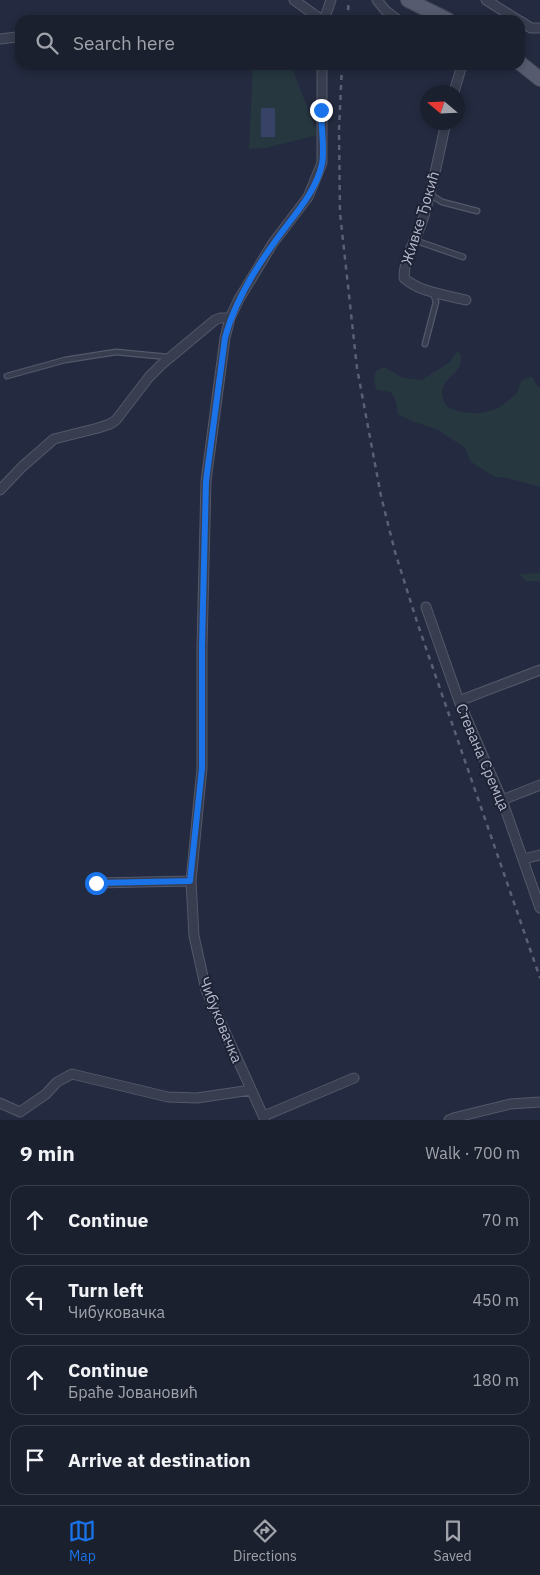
<!DOCTYPE html>
<html lang="en">
<head>
<meta charset="utf-8">
<style>
	body { margin:0; font-family:"IBM Plex Sans",sans-serif; background:#282d3b; color:#f1f3f6 }
	.compass { position:absolute; left:420px; top:85px; width:45px; height:45px; border-radius:50%; background:#1b202f; box-shadow:0 2px 8px #0003; rotate:289deg }
	.stop { position:absolute; width:15px; height:15px; margin:-11px; border:4px solid #1a73e8; border-radius:50%; background:#fff }
	.stop.end { background:#1a73e8; border-color:#fff; box-shadow:0 1px 5px #0008 }
	.list { margin:0; padding:0; list-style:none }
	h2 { display:flex; justify-content:space-between; align-items:center; height:65px; margin:0; padding:0 20px; font-size:21px }
	h2 small { font-size:16px; font-weight:400; color:#a0a3aa }
	.list li { display:grid; grid-template-columns:32px 1fr auto; gap:15px; align-items:center; box-sizing:border-box; height:70px; margin:0 10px 10px; padding:0 10px; border:1px solid #393e4b; border-radius:15px }
	.list b { display:block; font-size:19px; white-space:nowrap }
	.list p { margin:0; font-size:16px; white-space:nowrap; color:#a0a3aa }
	.list em { font-size:16px; font-style:normal; color:#a0a3aa }
	.icon { flex:none; width:28px; height:28px; fill:none; stroke:currentColor; stroke-width:2; stroke-linecap:round; stroke-linejoin:round }
	.map { position:relative; flex:none; width:540px; height:1120px; overflow:hidden }
	.search { position:absolute; background:#1b202f; box-shadow:0 2px 8px #0003; left:15px; right:15px; top:15px; height:55px; display:flex; align-items:center; gap:12px; box-sizing:border-box; padding:0 18px; border-radius:15px; color:#a0a3aa; font-size:19px }
	.sheet { height:385px; background:#1b202f }
	nav { display:flex; justify-content:space-around; align-items:center; box-sizing:border-box; height:70px; border-top:1px solid #393e4b; background:#1b202f; font-size:14px; color:#a0a3aa }
	nav a { display:grid; justify-items:center; gap:2px }
	nav .on { color:#1a73e8 }
	.map>svg:first-child { display:block }
	.green { fill:#263740 }
	.water { fill:#384266 }
	.lines { fill:none; stroke-linecap:round; stroke-linejoin:round }
	.lane-casing { stroke:#53586a; stroke-width:7 }
	.street-casing { stroke:#53586a; stroke-width:11 }
	.primary-casing { stroke:#424658; stroke-width:16 }
	.lane { stroke:#383d4f; stroke-width:4.5 }
	.street { stroke:#383d4f; stroke-width:9 }
	.primary { stroke:#565b6f; stroke-width:14 }
	.rail { stroke:#5a6076; stroke-width:2.5; stroke-dasharray:5 5; stroke-linecap:butt }
	.route { stroke:#1a73e8; stroke-width:6 }
	.labels { text-anchor:middle; dominant-baseline:central; stroke-width:4; stroke-linejoin:round; paint-order:stroke }
	.street-label { font-size:15px; fill:#b5b8ca; stroke:#1d2234 }
</style>
</head>
<body>
<div class="map">
<svg width="540" height="1120" viewBox="0 0 540 1120">
	<rect width="100%" height="100%" fill="#242a3f"/>
	<!-- green -->
	<path class="green" d="M 253,65 L 291,65 L 318,135 L 265,148 L 249,149 Z
		M 457,351 L 461,354 C 463,376 442,376 442,394 C 442,397 445,402 446,406 C 467,417 491,416 509,400 C 512,397 516,395 518,391 C 519,388 520,383 522,380 L 532,377 L 538,387 L 540,387 L 540,487 L 507,478 L 495,477 L 471,462 L 465,448 L 438,430 L 412,421 L 398,414 L 396,401 L 391,392 L 376,390 L 374,377 L 376,371 L 384,367 L 403,378 L 422,380 L 450,362 Z
		M 540,573 L 540,581 L 526,581 L 519,574 Z"/>
	<!-- water -->
	<path class="water" d="M 261,108 L 275,108 L 275,137 L 261,137 Z"/>
	<g class="lines">
		<defs>
			<path id="lane" d="M 431,195 L 442,202 L 477,211
				M 414,240 L 463,257
				M 425,344 L 436,302 L 433,293
				M 7,376 L 65,360 L 116,352 L 168,357"/>
			<path id="street" d="M 294,0 L 322,20
				M 377,0 L 385,10 L 398,20
				M 486,0 L 518,20
				M 324,20 L 331,0
				M 520,21 L 531,28 L 540,28
				M 0,39 L 16,37
				M 454,92 L 462,65
				M 446,122 C 439,154 433,185 424,216 C 418,237 404,255 404,278 C 419,292 446,295 466,300
				M 0,490 L 23,466 L 54,439 L 98,428 L 110,424 L 116,420 L 149,377 L 161,365 L 215,320 L 220,318 L 230,318
				M 426,607 L 459,701 L 502,800 L 540,908
				M 459,701 L 540,670
				M 502,800 L 540,785
				M 523,859 L 540,855
				M 96,883 L 191,881
				M 0,1103 L 20,1112 L 46,1094 L 57,1082 L 72,1074 L 168,1097 L 197,1098 L 251,1090
				M 264,1116 L 354,1078
				M 265,1120 L 206,990 L 194,936 L 191,881 L 202,768 L 202,647 L 206,481 L 225,338 L 230,318 L 239,299 L 273,243 L 308,197 L 322,163 L 322,65
				M 449,1120 L 457,1117 L 510,1104 L 540,1102"/>
			<path id="primary" d="M 408,0 L 448,20
				M 520,63 L 540,79"/>
		</defs>
		<!-- lane casing -->
		<use href="#lane" class="lane-casing"/>
		<!-- street casing -->
		<use href="#street" class="street-casing"/>
		<!-- primary casing -->
		<use href="#primary" class="primary-casing"/>
		<!-- lane -->
		<use href="#lane" class="lane"/>
		<!-- street -->
		<use href="#street" class="street"/>
		<!-- primary -->
		<use href="#primary" class="primary"/>
		<!-- rail -->
		<path class="rail" d="M 347,20 L 349,0
			M 342,65 L 339,130 L 340,213 L 357,368 L 381,496 L 395,552 L 418,625 L 540,978"/>
	</g>
	<g class="lines">
		<!-- route -->
		<path class="route" d="M 96,883 L 190,881 L 202,768 L 202,647 L 206,481 L 225,338 C 234,303 253,272 274,243 C 291,218 315,195 322,164 C 325,151 321,125 321,110"/>
	</g>
	<g class="labels">
		<!-- street labels -->
		<g class="street-label">
			<text transform="translate(420 218) rotate(-73)">Живке Ђокић</text>
			<text transform="translate(483 757) rotate(67)">Стевана Сремца</text>
			<text transform="translate(221 1020) rotate(68)">Чибуковачка</text>
		</g>
	</g>
</svg>
<svg class="compass" viewBox="-18 -18 36 36"><path d="M0-13l5 13h-10z" fill="#e53935"/><path d="M0 13l5-13h-10z" fill="#a0a3aa"/></svg>
<div class="stop" style="left:96px;top:883px"></div>
<div class="stop end" style="left:321px;top:110px"></div>
<div class="search"><svg class="icon" aria-label="search" viewBox="0 0 24 24"><circle cx="10" cy="10" r="6"/><path d="M15 15l6 6"/></svg>Search here</div>
</div>
<section class="sheet">
<h2>9 min<small>Walk · 700 m</small></h2>
<ul class="list">
<li><svg class="icon" aria-label="ahead" viewBox="0 0 24 24"><path d="M12 20V5M6 11l6-6 6 6"/></svg><div><b>Continue</b></div><em>70 m</em></li>
<li><svg class="icon" aria-label="left" viewBox="0 0 24 24"><path d="M17 20v-9H6M10 6l-5 5 5 5"/></svg><div><b>Turn left</b><p>Чибуковачка</p></div><em>450 m</em></li>
<li><svg class="icon" aria-label="ahead" viewBox="0 0 24 24"><path d="M12 20V5M6 11l6-6 6 6"/></svg><div><b>Continue</b><p>Браће Јовановић</p></div><em>180 m</em></li>
<li><svg class="icon" aria-label="arrive" viewBox="0 0 24 24"><path d="M6 21V4h12l-3 4 3 4H6"/></svg><div><b>Arrive at destination</b></div></li>
</ul>
</section>
<nav>
<a class="on"><svg class="icon" aria-label="map" viewBox="0 0 24 24"><path d="M3 6l6-2 6 2 6-2v14l-6 2-6-2-6 2zM9 4v14M15 6v14"/></svg>Map</a>
<a><svg class="icon" aria-label="directions" viewBox="0 0 24 24"><path d="M12 3l9 9-9 9-9-9zM9 14v-3h6M13 9l2 2-2 2"/></svg>Directions</a>
<a><svg class="icon" aria-label="saved" viewBox="0 0 24 24"><path d="M7 4h10v16l-5-4-5 4z"/></svg>Saved</a>
</nav>
</body>
</html>
